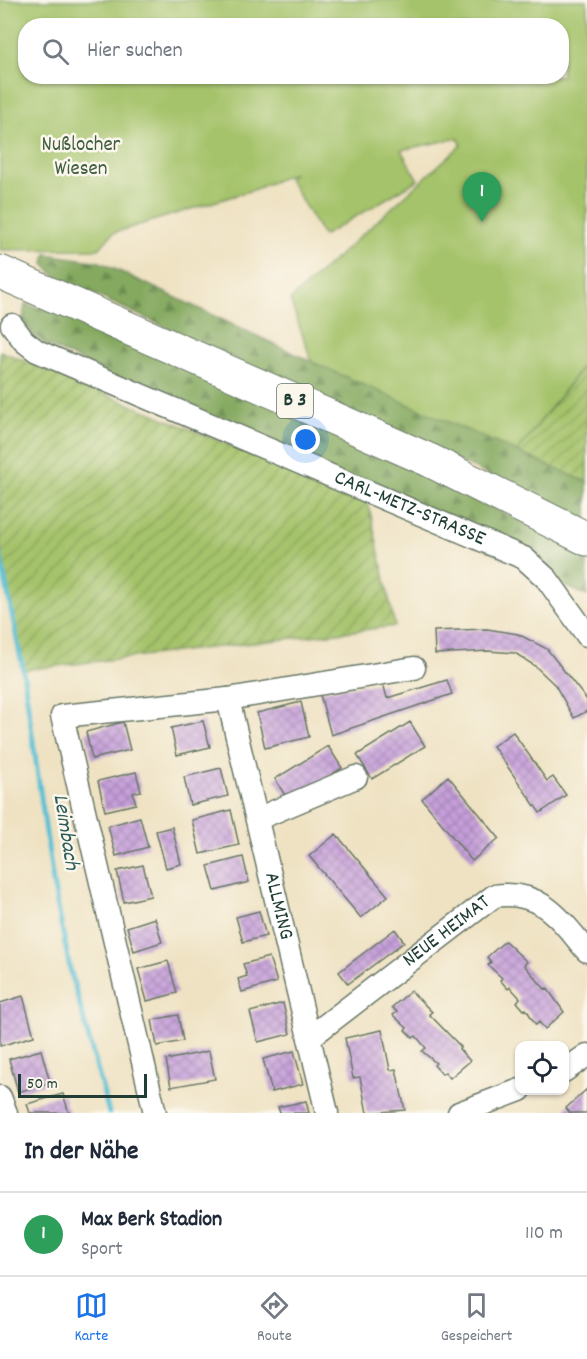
<!DOCTYPE html>
<html lang="de">
<head>
<meta charset="utf-8">
<style>
	body { margin:0; font-family:Dekko,sans-serif; background:#f6f6f7; color:#1f2937 }
	.controls { position:absolute; right:18px; bottom:18px; display:grid; overflow:hidden; border-radius:12px; box-shadow:0 2px 4px #0004 }
	.controls button { width:54px; height:54px; display:grid; place-items:center; padding:0; border:0; border-bottom:2px solid #e0e1e3; background:#fff; color:#1f2937; font:30px sans-serif }
	.scale { position:absolute; left:18px; bottom:15px; width:129px; box-sizing:border-box; padding-left:6px; border:3px solid #1f3d34; border-top:0; font-size:16px; line-height:21px; white-space:nowrap; color:#1f3d34; -webkit-text-stroke:4px #fbf7ec; paint-order:stroke }
	.you { position:absolute; left:306px; top:440px; width:21px; height:21px; margin:-15px; border:4px solid #fff; border-radius:50%; background:#1a73e8; box-shadow:0 0 0 9px #1a73e833 }
	.badge { display:grid; place-items:center; width:39px; height:39px; border-radius:50%; background:#1a73e8; color:#fff; font-size:20px; font-weight:700 }
	.pin { position:absolute; translate:-50% -50px; filter:drop-shadow(0 2px 3px #0008) }
	.pin::after { content:''; position:absolute; top:32px; width:21px; height:18px; background:inherit; clip-path:polygon(0 0,100% 0,50% 100%) }
	.list { margin:0; padding:0; list-style:none }
	h2 { display:flex; justify-content:space-between; align-items:center; height:78px; margin:0; padding:0 24px; font-size:26px }
	h2 small { font-size:20px; font-weight:400; color:#747a83 }
	.list li { display:grid; grid-template-columns:39px 1fr auto; gap:18px; align-items:center; box-sizing:border-box; height:84px; padding:0 24px; border-top:2px solid #e0e1e3 }
	.list b { display:block; font-size:22px; white-space:nowrap }
	.list p { margin:0; font-size:20px; white-space:nowrap; color:#747a83 }
	.list em { font-size:20px; font-style:normal; color:#747a83 }
	.icon { flex:none; width:33px; height:33px; fill:none; stroke:currentColor; stroke-width:2; stroke-linecap:round; stroke-linejoin:round }
	.map { position:relative; flex:none; width:587px; height:1113px; overflow:hidden }
	.search { position:absolute; background:#fff; box-shadow:0 2px 4px #0004; left:18px; right:18px; top:18px; height:66px; display:flex; align-items:center; gap:15px; box-sizing:border-box; padding:0 21px; border-radius:24px; color:#747a83; font-size:22px }
	.sheet { height:162px; background:#fff }
	nav { display:flex; justify-content:space-around; align-items:center; box-sizing:border-box; height:84px; border-top:2px solid #e0e1e3; background:#fff; font-size:16px; color:#747a83 }
	nav a { display:grid; justify-items:center; gap:3px }
	nav .on { color:#1a73e8 }
	.map>svg:first-child { display:block }
	.forest { fill:url(#forest-firs); stroke:#52734a; stroke-width:1.5 }
	.park { fill:#a5c36b; stroke:#628050; stroke-width:1.5; fill-rule:evenodd }
	.garden { fill:url(#garden-furrows); stroke:#628050; stroke-width:1.5 }
	.lines { fill:none; stroke-linecap:round; stroke-linejoin:round }
	.stream { stroke:#57bfd4; stroke-width:5 }
	.building { fill:url(#building-cross-hatch) }
	.minor-casing { stroke:#687766; stroke-width:25 }
	.highway-casing { stroke:#687766; stroke-width:35 }
	.minor { stroke:#fff; stroke-width:22 }
	.highway { stroke:#fff; stroke-width:33 }
	.labels { text-anchor:middle; dominant-baseline:central; stroke-width:5; stroke-linejoin:round; paint-order:stroke }
	.shield { fill:#fbf7ec; stroke:#61756b; stroke-width:1.5 }
	.shield-label { font-size:20px; font-weight:bold; fill:#1f3d34 }
	.park-label { font-size:21px; fill:#405e42; stroke:#fbf7ec }
	.street-label { font-size:21px; fill:#1f3d34; stroke:#fbf7ec }
	.water-label { font-size:22px; font-style:italic; fill:#2d5e5c; stroke:#fbf7ec }
</style>
</head>
<body>
<div class="map">
<svg width="587" height="1113" viewBox="0 0 587 1113">
	<defs>
		<pattern id="forest-firs" width="22" height="20" patternUnits="userSpaceOnUse" patternTransform="scale(1.5)"><rect width="22" height="20" fill="#84a95f"/><path d="M5 1l3.5 6h-7zM16 11l3.5 6h-7z" fill="#6b8b4f"/></pattern>
		<pattern id="garden-furrows" width="10" height="10" patternUnits="userSpaceOnUse" patternTransform="scale(1.5)"><rect width="10" height="10" fill="#a5c36b"/><path d="M-1 1l2-2M0 10L10 0M9 11l2-2" fill="none" stroke="#86a059"/></pattern>
		<pattern id="building-cross-hatch" width="8" height="8" patternUnits="userSpaceOnUse" patternTransform="scale(1.5)"><rect width="8" height="8" fill="#c69fda"/><path d="M0 0l8 8M0 8l8-8" fill="none" stroke="#a083b2"/></pattern>
	</defs>
	<rect width="100%" height="100%" fill="#fbf7ec"/>
	<filter id="ink" filterUnits="userSpaceOnUse"><feTurbulence type="fractalNoise" baseFrequency=".0167" numOctaves="2"/><feDisplacementMap in="SourceGraphic" scale="12" xChannelSelector="R" yChannelSelector="G"/><feConvolveMatrix kernelMatrix="1 2 1 2 8 2 1 2 1" color-interpolation-filters="sRGB"/></filter>
	<filter id="wash" filterUnits="userSpaceOnUse"><feTurbulence type="fractalNoise" baseFrequency=".008" numOctaves="4" result="noise"/><feDisplacementMap in="SourceGraphic" scale="24" xChannelSelector="R" yChannelSelector="G"/><feGaussianBlur stdDeviation="1.35" result="paint"/><feColorMatrix in="noise" values="0 0 0 0 0 0 0 0 0 0 0 0 0 0 0 0 0 1.4 0 .05"/><feComposite in="paint" operator="in"/></filter>
	<g filter="url(#wash)">
		<rect width="100%" height="100%" fill="#efe2c2"/>
		<!-- forest -->
		<path class="forest" d="M 46,254 L 100,262 L 312,362 L 580,478 L 587,482 L 587,520 L 56,277 L 44,264 Z
			M 25,304 L 57,313 L 191,366 L 587,552 L 587,596 L 47,345 L 32,334 L 23,321 Z"/>
		<!-- park -->
		<path class="park" d="M 0,0 L 587,0 L 587,361 L 517,452 L 312,362 L 290,300 L 461,145 L 459,138 L 401,150 L 418,180 L 323,236 L 288,178 L 294,173 L 253,190 L 113,233 L 99,249 L 0,250 ZM 26,26 L 562,26 L 562,76 L 26,76 Z"/>
		<!-- garden -->
		<path class="garden" d="M 0,351 L 368,502 L 395,626 L 24,670 L 0,544 Z
			M 587,361 L 587,482 L 517,452 Z"/>
		<g class="lines">
			<!-- stream -->
			<path class="stream" d="M 0,554 L 23,670 L 53,882 L 70,969 L 109,1113"/>
		</g>
		<g id="blocks">
			<!-- building -->
			<path class="building" d="M 487,629 L 518,634 L 547,649 L 587,700 L 587,711 L 574,718 L 555,685 L 535,666 L 515,653 L 488,651 L 435,654 L 434,631 Z
				M 447,680 L 452,694 L 331,735 L 319,691 L 383,683 L 387,698 Z
				M 301,702 L 309,737 L 265,748 L 257,713 Z
				M 203,721 L 210,747 L 177,755 L 171,728 Z
				M 123,722 L 130,750 L 92,759 L 86,732 Z
				M 410,722 L 425,746 L 372,779 L 357,755 Z
				M 513,732 L 547,781 L 553,777 L 566,795 L 540,813 L 493,746 Z
				M 328,746 L 342,768 L 289,802 L 275,779 Z
				M 221,768 L 228,796 L 190,805 L 184,777 Z
				M 136,772 L 141,791 L 133,793 L 136,804 L 105,811 L 98,781 Z
				M 448,776 L 499,838 L 472,861 L 422,799 Z
				M 231,810 L 239,845 L 200,854 L 192,820 Z
				M 140,817 L 148,847 L 116,856 L 108,826 Z
				M 172,827 L 181,864 L 166,868 L 156,831 Z
				M 336,834 L 388,896 L 361,918 L 309,856 Z
				M 243,857 L 249,882 L 215,891 L 208,866 Z
				M 143,865 L 151,896 L 124,902 L 117,871 Z
				M 259,911 L 266,936 L 243,942 L 236,917 Z
				M 155,918 L 162,942 L 134,951 L 127,927 Z
				M 395,929 L 404,942 L 348,984 L 339,972 Z
				M 505,941 L 527,962 L 524,965 L 545,989 L 547,988 L 564,1012 L 545,1029 L 539,1022 L 536,1025 L 526,1009 L 524,1010 L 517,1002 L 520,998 L 510,987 L 508,989 L 500,980 L 502,978 L 488,965 L 491,962 L 487,957 Z
				M 269,957 L 277,982 L 242,992 L 238,979 L 247,976 L 243,964 Z
				M 168,961 L 177,993 L 147,1001 L 138,969 Z
				M 411,991 L 432,1012 L 429,1014 L 461,1047 L 459,1049 L 470,1061 L 450,1078 L 445,1072 L 442,1074 L 434,1065 L 436,1063 L 422,1051 L 426,1048 L 416,1036 L 413,1038 L 405,1030 L 407,1028 L 393,1015 L 397,1012 L 392,1007 Z
				M 23,996 L 34,1036 L 0,1046 L 0,1003 Z
				M 283,1003 L 290,1034 L 258,1042 L 250,1012 Z
				M 178,1015 L 183,1041 L 157,1046 L 152,1020 Z
				M 382,1030 L 390,1070 L 396,1069 L 405,1110 L 367,1113 L 360,1077 L 353,1078 L 345,1038 Z
				M 41,1050 L 50,1082 L 18,1092 L 9,1059 Z
				M 209,1051 L 215,1079 L 171,1087 L 166,1060 Z
				M 294,1051 L 303,1084 L 272,1092 L 263,1059 Z
				M 587,1089 L 587,1113 L 570,1113 L 566,1108 Z
				M 63,1094 L 69,1113 L 30,1113 L 27,1104 Z
				M 306,1101 L 309,1113 L 280,1113 L 278,1107 Z"/>
		</g>
	</g>
	<g filter="url(#ink)">
		<use href="#blocks" fill-opacity="0" stroke="#687766" stroke-width="1.5"/>
		<g class="lines">
			<defs>
				<g id="minor">
					<path id="s1" d="M 12,325 L 24,341 L 37,351 L 524,558 L 547,579 L 587,635"/>
					<path id="s2" d="M 228,699 L 327,1113"/>
					<path d="M 257,819 L 356,777"/>
					<path id="s3" d="M 309,1038 L 494,896 C 541,889 560,919 587,951"/>
					<path d="M 564,1071 L 587,1055"/>
					<path d="M 0,1097 L 6,1113"/>
					<path d="M 155,1113 L 62,716 L 228,699 L 414,668"/>
					<path d="M 459,1113 L 520,1090"/>
				</g>
				<path id="highway" d="M 0,272 L 429,460 L 587,539"/>
			</defs>
			<!-- minor casing -->
			<use href="#minor" class="minor-casing"/>
			<!-- highway casing -->
			<use href="#highway" class="highway-casing"/>
			<!-- minor -->
			<use href="#minor" class="minor"/>
			<!-- highway -->
			<use href="#highway" class="highway"/>
		</g>
	</g>
	<g class="labels">
		<!-- shield labels -->
		<rect class="shield" x="277" y="384" width="36" height="34" rx="4.5"/>
		<g class="shield-label">
			<text x="295" y="401">B 3</text>
		</g>
		<!-- park labels -->
		<g class="park-label">
			<text x="81" y="146">Nußlocher<tspan x="81" dy="24">Wiesen</tspan></text>
		</g>
		<!-- street labels -->
		<g class="street-label">
			<text stroke="none"><textPath href="#s1" startOffset="441">CARL-METZ-STRASSE</textPath></text>
			<text stroke="none"><textPath href="#s2" startOffset="213">ALLMING</textPath></text>
			<text stroke="none"><textPath href="#s3" startOffset="174">NEUE HEIMAT</textPath></text>
		</g>
		<!-- water labels -->
		<g class="water-label">
			<text transform="translate(65 832) rotate(81)">Leimbach</text>
		</g>
	</g>
</svg>
<div class="controls">
<button><svg class="icon" aria-label="locate" viewBox="0 0 24 24"><circle cx="12" cy="12" r="6"/><path d="M12 2v4M12 18v4M2 12h4M18 12h4"/></svg></button>
</div>
<div class="scale">50 m</div>
<div class="you"></div>
<div class="pin badge" style="left:482px;top:222px;background:#2e9e5b">1</div>
<div class="search"><svg class="icon" aria-label="search" viewBox="0 0 24 24"><circle cx="10" cy="10" r="6"/><path d="M15 15l6 6"/></svg>Hier suchen</div>
</div>
<section class="sheet">
<h2>In der Nähe<small></small></h2>
<ul class="list">
<li><span class="badge" style="background:#2e9e5b">1</span><div><b>Max Berk Stadion</b><p>Sport</p></div><em>110 m</em></li>
</ul>
</section>
<nav>
<a class="on"><svg class="icon" aria-label="map" viewBox="0 0 24 24"><path d="M3 6l6-2 6 2 6-2v14l-6 2-6-2-6 2zM9 4v14M15 6v14"/></svg>Karte</a>
<a><svg class="icon" aria-label="directions" viewBox="0 0 24 24"><path d="M12 3l9 9-9 9-9-9zM9 14v-3h6M13 9l2 2-2 2"/></svg>Route</a>
<a><svg class="icon" aria-label="saved" viewBox="0 0 24 24"><path d="M7 4h10v16l-5-4-5 4z"/></svg>Gespeichert</a>
</nav>
</body>
</html>
